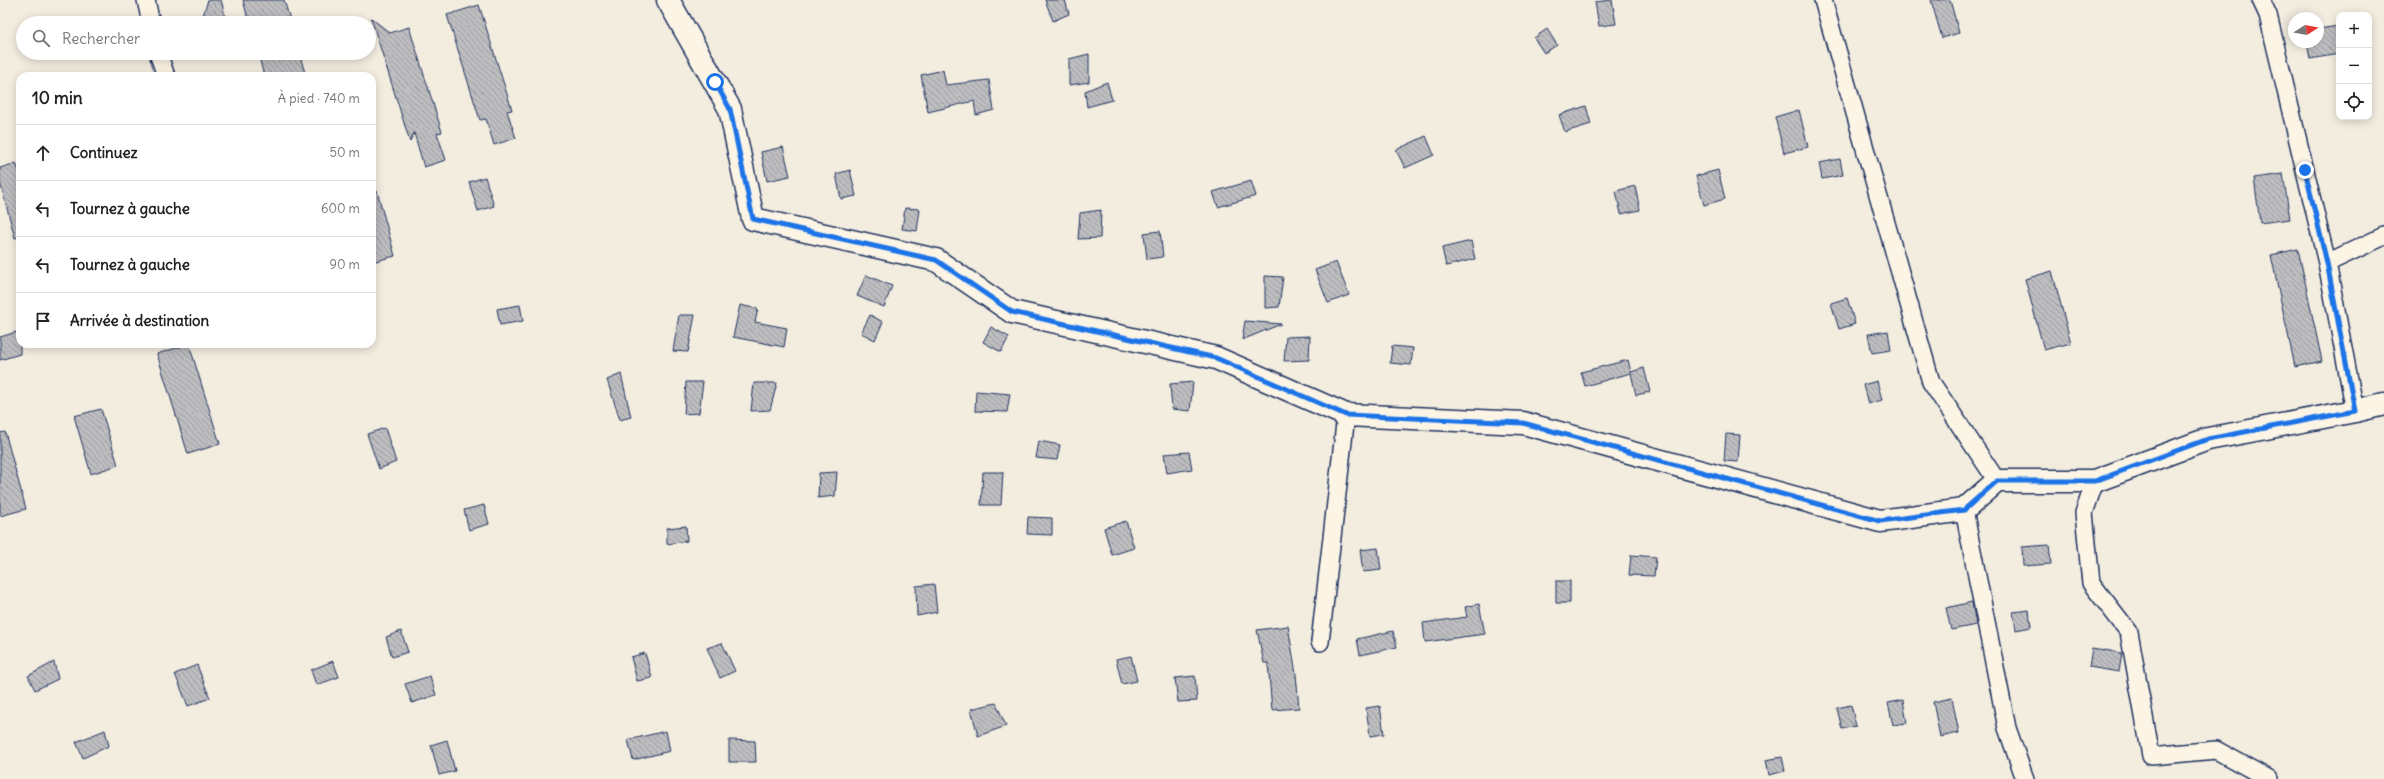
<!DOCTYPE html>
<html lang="fr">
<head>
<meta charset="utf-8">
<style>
	body { margin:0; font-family:Delius,sans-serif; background:#f2f2f2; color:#222 }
	.controls { position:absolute; right:12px; top:12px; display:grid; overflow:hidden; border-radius:8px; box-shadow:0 2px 10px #0003 }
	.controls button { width:36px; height:36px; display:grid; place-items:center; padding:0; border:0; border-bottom:1px solid #e0e0e0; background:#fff; color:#222; font:20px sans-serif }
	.compass { position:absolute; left:2288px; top:12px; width:36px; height:36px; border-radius:50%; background:#fff; box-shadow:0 2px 10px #0003; rotate:79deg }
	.stop { position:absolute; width:12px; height:12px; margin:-9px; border:3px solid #1a73e8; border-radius:50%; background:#fff }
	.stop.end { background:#1a73e8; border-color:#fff; box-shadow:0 1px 4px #0008 }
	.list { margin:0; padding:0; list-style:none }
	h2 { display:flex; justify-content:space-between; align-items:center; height:52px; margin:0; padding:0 16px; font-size:17px }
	h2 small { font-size:13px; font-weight:400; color:#767676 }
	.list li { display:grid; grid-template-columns:26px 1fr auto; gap:12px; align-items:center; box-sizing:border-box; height:56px; padding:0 16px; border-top:1px solid #e0e0e0 }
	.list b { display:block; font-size:15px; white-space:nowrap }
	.list em { font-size:13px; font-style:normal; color:#767676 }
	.icon { flex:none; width:22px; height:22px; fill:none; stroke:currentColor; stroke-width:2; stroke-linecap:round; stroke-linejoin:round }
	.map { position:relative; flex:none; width:2384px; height:779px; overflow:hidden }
	.search { position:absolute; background:#fff; box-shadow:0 2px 10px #0003; left:16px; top:16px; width:360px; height:44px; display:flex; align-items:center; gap:10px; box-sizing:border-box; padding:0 14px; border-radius:22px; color:#767676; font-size:15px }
	.panel { position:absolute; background:#fff; box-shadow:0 2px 10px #0003; left:16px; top:72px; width:360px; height:276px; border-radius:12px }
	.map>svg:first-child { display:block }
	.building { fill:url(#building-back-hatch); stroke:#1b2f5e }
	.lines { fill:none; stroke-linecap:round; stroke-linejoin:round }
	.minor-casing { stroke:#1b2f5e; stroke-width:20 }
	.tertiary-casing { stroke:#1b2f5e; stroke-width:25 }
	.minor { stroke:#fcf5e5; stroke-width:17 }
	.tertiary { stroke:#fcf5e5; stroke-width:22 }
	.route { stroke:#1a73e8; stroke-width:5 }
</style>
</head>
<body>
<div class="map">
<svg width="2384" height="779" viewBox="0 0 2384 779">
	<defs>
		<pattern id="building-back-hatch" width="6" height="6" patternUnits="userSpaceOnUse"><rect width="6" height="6" fill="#bebec0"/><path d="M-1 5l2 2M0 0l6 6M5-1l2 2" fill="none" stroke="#9a9b9f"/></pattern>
	</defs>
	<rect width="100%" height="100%" fill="#f3ede0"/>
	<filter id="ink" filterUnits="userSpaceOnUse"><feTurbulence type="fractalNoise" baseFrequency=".025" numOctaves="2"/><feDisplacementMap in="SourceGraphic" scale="8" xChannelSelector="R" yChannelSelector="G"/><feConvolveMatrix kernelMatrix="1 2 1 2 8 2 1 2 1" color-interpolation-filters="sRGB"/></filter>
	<g filter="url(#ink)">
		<!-- building -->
		<path class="building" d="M 208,0 L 221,0 L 225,15 L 201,22 Z
			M 243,0 L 284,0 L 291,23 L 249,23 Z
			M 1045,0 L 1065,0 L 1069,14 L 1053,21 Z
			M 1612,0 L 1616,24 L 1599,26 L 1595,2 Z
			M 1931,0 L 1950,0 L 1959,33 L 1942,38 Z
			M 479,5 L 512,110 L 507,111 L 516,138 L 494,145 L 486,119 L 480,120 L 447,15 Z
			M 371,18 L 390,33 L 409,27 L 442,132 L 437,133 L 446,160 L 424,167 L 414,133 L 410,142 Z
			M 2339,26 L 2339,54 L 2310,59 L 2307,42 L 2318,42 L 2318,29 Z
			M 1547,29 L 1557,45 L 1544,53 L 1534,38 Z
			M 258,53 L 299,53 L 306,76 L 264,76 Z
			M 1089,54 L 1089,82 L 1069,85 L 1069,59 Z
			M 943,70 L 946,85 L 989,80 L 994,110 L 976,115 L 974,101 L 928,112 L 921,75 Z
			M 1107,82 L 1112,100 L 1087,107 L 1085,91 Z
			M 1586,106 L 1591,124 L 1565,132 L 1559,115 Z
			M 1799,110 L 1808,147 L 1784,153 L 1775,117 Z
			M 1426,136 L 1434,155 L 1405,168 L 1396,150 Z
			M 783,147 L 790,176 L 767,181 L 761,152 Z
			M 1840,159 L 1843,175 L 1822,179 L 1819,163 Z
			M 16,163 L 20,174 L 20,237 L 15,238 L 0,182 L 0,168 Z
			M 850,170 L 856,196 L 841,199 L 836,174 Z
			M 1718,170 L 1725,199 L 1704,205 L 1696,176 Z
			M 2283,174 L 2290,219 L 2260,223 L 2254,178 Z
			M 485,177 L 494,206 L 478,211 L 469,182 Z
			M 1251,181 L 1256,196 L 1218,207 L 1213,192 Z
			M 1635,186 L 1640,210 L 1621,214 L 1616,191 Z
			M 377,191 L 395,256 L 372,262 L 372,192 Z
			M 905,208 L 920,209 L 917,231 L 902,229 Z
			M 1101,210 L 1100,238 L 1078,239 L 1080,213 Z
			M 1160,231 L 1163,257 L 1147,259 L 1144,233 Z
			M 1471,241 L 1475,259 L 1446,266 L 1442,248 Z
			M 2298,249 L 2322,361 L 2295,367 L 2271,255 Z
			M 1336,262 L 1349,295 L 1328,303 L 1315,270 Z
			M 2052,271 L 2071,343 L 2044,350 L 2025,279 Z
			M 866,275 L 892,286 L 884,307 L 857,296 Z
			M 1265,276 L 1283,277 L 1279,307 L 1265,308 Z
			M 1847,298 L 1855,324 L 1839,329 L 1831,303 Z
			M 520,305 L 523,321 L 500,325 L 497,309 Z
			M 740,305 L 758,309 L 755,322 L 787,328 L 784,347 L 733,337 Z
			M 679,315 L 695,315 L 688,352 L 673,351 Z
			M 870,315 L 883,322 L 875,340 L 861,333 Z
			M 1245,321 L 1281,324 L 1242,340 Z
			M 991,327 L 1009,337 L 1001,352 L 983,342 Z
			M 20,331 L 20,354 L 0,360 L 0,337 Z
			M 1888,331 L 1891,350 L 1872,353 L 1868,334 Z
			M 1310,336 L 1309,360 L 1284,361 L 1286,337 Z
			M 189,344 L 220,444 L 188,454 L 157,354 Z
			M 1392,346 L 1413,348 L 1411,365 L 1390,363 Z
			M 1628,360 L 1631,372 L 1644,368 L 1650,392 L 1636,395 L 1631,373 L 1585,386 L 1581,372 Z
			M 621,374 L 631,417 L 620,420 L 607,380 Z
			M 1877,381 L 1882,400 L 1868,404 L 1863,385 Z
			M 686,382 L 703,382 L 699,413 L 684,414 Z
			M 1193,382 L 1190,411 L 1172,409 L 1170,384 Z
			M 754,383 L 777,383 L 770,410 L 751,411 Z
			M 976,391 L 1010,394 L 1007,412 L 975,411 Z
			M 101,409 L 118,465 L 91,474 L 74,416 Z
			M 385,428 L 396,462 L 379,469 L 367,434 Z
			M 5,432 L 26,509 L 0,516 L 0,433 Z
			M 1726,434 L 1740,435 L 1738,462 L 1724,461 Z
			M 1039,441 L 1060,445 L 1057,460 L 1036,458 Z
			M 1189,452 L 1192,469 L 1167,473 L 1164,454 Z
			M 837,472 L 835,496 L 818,498 L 819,473 Z
			M 983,472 L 1003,472 L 1001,505 L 981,505 Z
			M 484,505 L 489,524 L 469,530 L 464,510 Z
			M 1028,517 L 1052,518 L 1052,535 L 1027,534 Z
			M 1126,521 L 1134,548 L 1112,555 L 1104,528 Z
			M 686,526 L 687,541 L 667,544 L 667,528 Z
			M 2049,545 L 2051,564 L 2023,566 L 2022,547 Z
			M 1378,548 L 1381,570 L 1363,572 L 1360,550 Z
			M 1631,555 L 1656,557 L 1654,576 L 1629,575 Z
			M 1556,581 L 1570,581 L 1570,603 L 1556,603 Z
			M 934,584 L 937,612 L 917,616 L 916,586 Z
			M 1972,602 L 1976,625 L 1951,630 L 1946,608 Z
			M 1479,604 L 1485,634 L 1425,642 L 1423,623 L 1467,617 L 1465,607 Z
			M 2029,610 L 2031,627 L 2016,630 L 2013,612 Z
			M 1288,626 L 1296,674 L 1299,708 L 1272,710 L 1268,663 L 1264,663 L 1257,630 Z
			M 401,631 L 408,652 L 392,657 L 386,637 Z
			M 1393,631 L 1397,647 L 1360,655 L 1357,639 Z
			M 722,643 L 735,671 L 720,678 L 707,648 Z
			M 2092,648 L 2122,653 L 2119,672 L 2089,667 Z
			M 645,653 L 652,678 L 637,681 L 631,657 Z
			M 1131,656 L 1137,681 L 1122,684 L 1116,659 Z
			M 333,661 L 339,677 L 316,685 L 311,670 Z
			M 54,662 L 58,679 L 35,690 L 28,676 Z
			M 197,665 L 210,698 L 188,706 L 175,674 Z
			M 430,676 L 436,695 L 412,703 L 405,684 Z
			M 1195,676 L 1197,701 L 1178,702 L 1175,678 Z
			M 1952,698 L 1959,733 L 1940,737 L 1933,702 Z
			M 1903,700 L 1907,723 L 1893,725 L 1888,703 Z
			M 996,703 L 1006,726 L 978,736 L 971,709 Z
			M 1851,705 L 1856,726 L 1842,729 L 1837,708 Z
			M 1380,706 L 1384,734 L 1370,736 L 1366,708 Z
			M 105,730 L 109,746 L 83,758 L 76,742 Z
			M 666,731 L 670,751 L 633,760 L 628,740 Z
			M 447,740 L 455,771 L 439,775 L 431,745 Z
			M 729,740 L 755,741 L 756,762 L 729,762 Z
			M 1782,757 L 1785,771 L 1769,775 L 1766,760 Z"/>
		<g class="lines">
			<defs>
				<path id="minor" d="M 146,0 L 151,23
					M 1823,0 L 1931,382 L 1997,481
					M 2261,0 L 2268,15 L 2327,263 L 2355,411
					M 158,53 L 166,76
					M 2327,263 L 2384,236
					M 2095,481 L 2084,513 L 2091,583 L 2129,632 L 2151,756 L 2216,750 L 2269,779
					M 1964,510 L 2007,728 L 2025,779
					M 1320,642 L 1346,415"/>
				<path id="tertiary" d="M 668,0 L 730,109 L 753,219 L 936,260 L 1012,312 L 1216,358 L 1346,415 L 1523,423 L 1880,521 L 1964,510 L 1997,481 L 2095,481 L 2208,439 L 2355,411 L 2384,404"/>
			</defs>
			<!-- minor casing -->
			<use href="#minor" class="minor-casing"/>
			<!-- tertiary casing -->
			<use href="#tertiary" class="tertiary-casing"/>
			<!-- minor -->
			<use href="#minor" class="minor"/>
			<!-- tertiary -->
			<use href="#tertiary" class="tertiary"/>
		</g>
	</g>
	<g class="lines" filter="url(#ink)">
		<!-- route -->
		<path class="route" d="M 715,82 L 730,109 L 753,219 L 936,260 L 1012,312 L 1216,358 L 1346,415 L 1523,423 L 1880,521 L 1964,510 L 1997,481 L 2095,481 L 2208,439 L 2355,411 L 2327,263 L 2305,170"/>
	</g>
</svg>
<div class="controls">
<button>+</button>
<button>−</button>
<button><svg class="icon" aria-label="locate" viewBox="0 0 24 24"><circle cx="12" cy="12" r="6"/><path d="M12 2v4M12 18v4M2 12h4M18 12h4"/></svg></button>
</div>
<svg class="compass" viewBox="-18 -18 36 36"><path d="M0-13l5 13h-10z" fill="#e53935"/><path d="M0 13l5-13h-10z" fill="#767676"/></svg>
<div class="stop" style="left:715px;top:82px"></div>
<div class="stop end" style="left:2305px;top:170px"></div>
<div class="search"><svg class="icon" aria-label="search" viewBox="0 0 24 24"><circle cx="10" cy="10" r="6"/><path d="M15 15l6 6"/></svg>Rechercher</div>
<section class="panel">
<h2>10 min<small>À pied · 740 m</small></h2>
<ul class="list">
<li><svg class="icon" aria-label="ahead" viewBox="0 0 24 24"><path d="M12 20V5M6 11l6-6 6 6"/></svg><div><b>Continuez</b></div><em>50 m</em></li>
<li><svg class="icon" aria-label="left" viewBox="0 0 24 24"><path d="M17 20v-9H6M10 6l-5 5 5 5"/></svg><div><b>Tournez à gauche</b></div><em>600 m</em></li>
<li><svg class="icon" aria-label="left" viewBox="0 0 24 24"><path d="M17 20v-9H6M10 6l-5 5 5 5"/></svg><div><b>Tournez à gauche</b></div><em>90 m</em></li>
<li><svg class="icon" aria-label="arrive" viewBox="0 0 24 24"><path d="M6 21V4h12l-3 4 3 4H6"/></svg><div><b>Arrivée à destination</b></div></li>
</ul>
</section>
</div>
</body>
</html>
